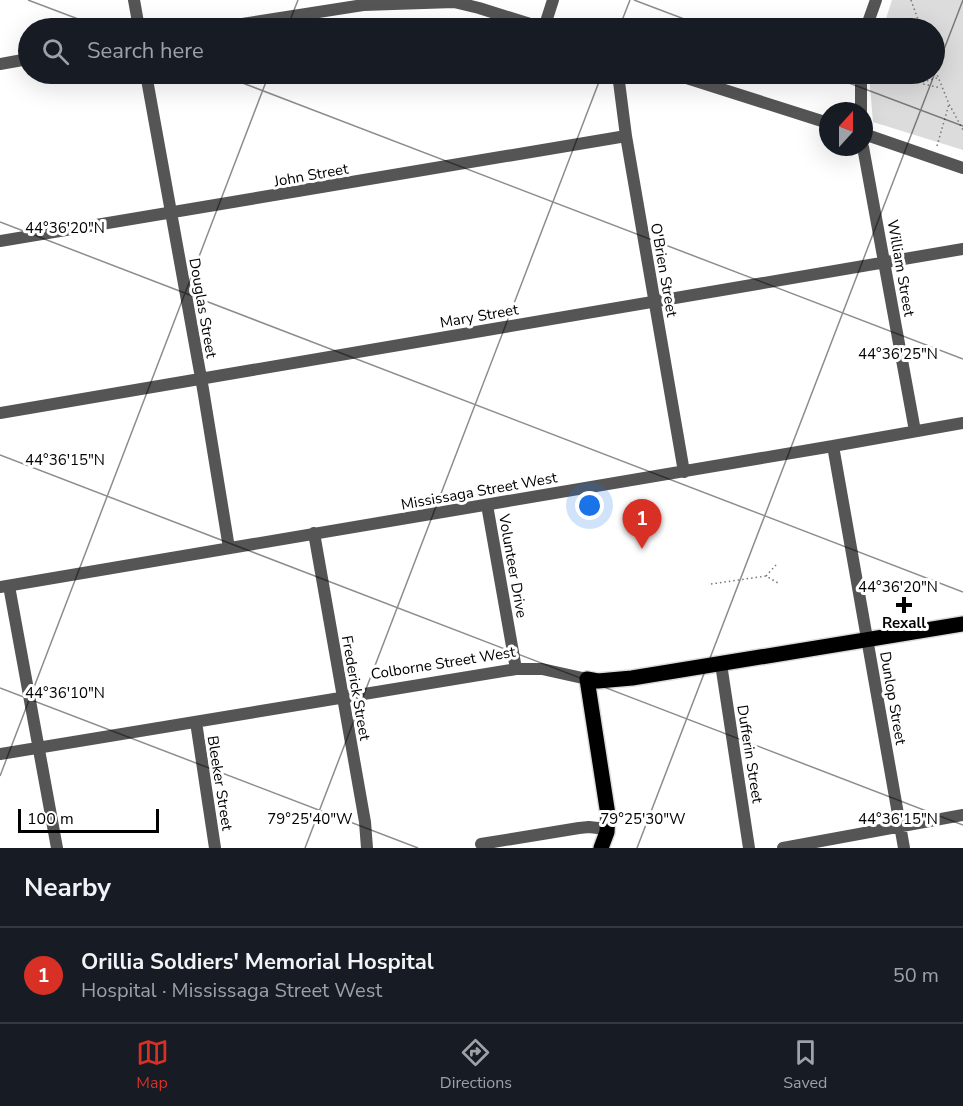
<!DOCTYPE html>
<html lang="en">
<head>
<meta charset="utf-8">
<style>
	body { margin:0; font-family:"Nunito Sans",sans-serif; background:#242831; color:#f1f3f6 }
	.compass { position:absolute; left:819px; top:102px; width:54px; height:54px; border-radius:50%; background:#171b24; box-shadow:0 6px 24px #0002; rotate:21deg }
	.scale { position:absolute; left:18px; bottom:15px; width:141px; box-sizing:border-box; padding-left:6px; border:3px solid #000; border-top:0; font-size:16px; line-height:21px; white-space:nowrap; color:#000; -webkit-text-stroke:4px #fff; paint-order:stroke }
	.you { position:absolute; left:590px; top:506px; width:21px; height:21px; margin:-15px; border:4px solid #fff; border-radius:50%; background:#1a73e8; box-shadow:0 0 0 9px #1a73e833 }
	.badge { display:grid; place-items:center; width:39px; height:39px; border-radius:50%; background:#d93025; color:#fff; font-size:20px; font-weight:700 }
	.pin { position:absolute; translate:-50% -50px; filter:drop-shadow(0 2px 3px #0008) }
	.pin::after { content:''; position:absolute; top:32px; width:21px; height:18px; background:inherit; clip-path:polygon(0 0,100% 0,50% 100%) }
	.list { margin:0; padding:0; list-style:none }
	h2 { display:flex; justify-content:space-between; align-items:center; height:78px; margin:0; padding:0 24px; font-size:26px }
	h2 small { font-size:20px; font-weight:400; color:#9ea1a6 }
	.list li { display:grid; grid-template-columns:39px 1fr auto; gap:18px; align-items:center; box-sizing:border-box; height:96px; padding:0 24px; border-top:2px solid #363941 }
	.list b { display:block; font-size:22px; white-space:nowrap }
	.list p { margin:0; font-size:20px; white-space:nowrap; color:#9ea1a6 }
	.list em { font-size:20px; font-style:normal; color:#9ea1a6 }
	.icon { flex:none; width:33px; height:33px; fill:none; stroke:currentColor; stroke-width:2; stroke-linecap:round; stroke-linejoin:round }
	.map { position:relative; flex:none; width:963px; height:848px; overflow:hidden }
	.search { position:absolute; background:#171b24; box-shadow:0 6px 24px #0002; left:18px; right:18px; top:18px; height:66px; display:flex; align-items:center; gap:15px; box-sizing:border-box; padding:0 21px; border-radius:33px; color:#9ea1a6; font-size:22px }
	.sheet { height:174px; background:#171b24 }
	nav { display:flex; justify-content:space-around; align-items:center; box-sizing:border-box; height:84px; border-top:2px solid #363941; background:#171b24; font-size:16px; color:#9ea1a6 }
	nav a { display:grid; justify-items:center; gap:3px }
	nav .on { color:#d93025 }
	.map>svg:first-child { display:block }
	.green { fill:#dcdcdc }
	.lines { fill:none; stroke-linecap:round; stroke-linejoin:round }
	.major-casing { stroke:#dbdbdb; stroke-width:18 }
	.path { stroke:#777; stroke-width:1.5; stroke-dasharray:1.5 3; stroke-linecap:butt }
	.minor { stroke:#555; stroke-width:12 }
	.major { stroke:#000; stroke-width:15 }
	.ticks { fill:none; stroke:#000; stroke-width:1.5; stroke-opacity:0.45 }
	.poi-dot { fill:#000; stroke:#fff; stroke-width:2 }
	.labels { text-anchor:middle; dominant-baseline:central; stroke-width:6; stroke-linejoin:round; paint-order:stroke }
	.street-label { font-size:15px; fill:#000; stroke:#fff }
	.poi-label { font-size:15px; font-weight:bold; fill:#000; stroke:#fff }
	.ticks-label { font-size:15px; text-anchor:middle; fill:#000; stroke:#fff; stroke-width:6; stroke-linejoin:round; paint-order:stroke }
</style>
</head>
<body>
<div class="map">
<svg width="963" height="848" viewBox="0 0 963 848">
	<rect width="100%" height="100%" fill="#fff"/>
	<!-- green -->
	<path class="green" d="M 892,0 L 963,0 L 963,150 L 873,122 L 869,74 L 934,74 L 934,28 L 883,28 Z"/>
	<g class="lines">
		<defs>
			<path id="major" d="M 601,848 L 607,832 L 608,815 L 587,679 L 598,681 L 632,678 L 963,624"/>
		</defs>
		<!-- major casing -->
		<use href="#major" class="major-casing"/>
		<!-- path -->
		<path class="path" d="M 911,0 L 921,28
			M 895,27 L 902,28
			M 934,67 L 949,104 L 963,130
			M 937,78 L 922,82 L 923,84 L 941,88
			M 937,146 L 949,104
			M 766,576 L 776,565
			M 711,584 L 766,576 L 778,583"/>
		<!-- minor -->
		<path class="minor" d="M 134,0 L 139,28
			M 217,28 L 363,5 L 454,2 L 479,8 L 543,28
			M 544,28 L 553,0
			M 866,28 L 876,0
			M 0,64 L 28,59
			M 146,74 L 203,389 L 229,548
			M 618,74 L 626,136 L 684,472
			M 674,74 L 828,123
			M 861,111 L 861,74
			M 864,134 L 963,168
			M 863,147 L 915,431
			M 0,241 L 626,136
			M 0,413 L 963,249
			M 833,446 L 904,848
			M 487,505 L 516,669
			M 314,533 L 365,822 L 367,848
			M 9,586 L 57,848
			M 0,587 L 833,446 L 963,423
			M 721,664 L 749,848
			M 196,722 L 215,848
			M 0,754 L 516,669 L 542,669 L 587,679
			M 481,844 L 579,828 L 589,827 L 607,829
			M 783,848 L 963,815"/>
		<!-- major -->
		<use href="#major" class="major"/>
	</g>
	<!-- ticks -->
	<path class="ticks" d="M 28,0 L 102,28M 634,0 L 708,28M 287,28 L 298,0M 619,28 L 630,0M 219,74 L 963,359M 825,74 L 963,126M 0,222 L 963,592M 0,455 L 963,825M 0,688 L 418,848M 0,776 L 269,74M 305,848 L 602,74M 637,848 L 963,0"/>
	<!-- markers -->
	<path class="poi-dot" d="M901 596h6v6h6v6h-6v6h-6v-6h-6v-6h6z"/>
	<g class="labels">
		<!-- street labels -->
		<g class="street-label">
			<text transform="translate(311 175) rotate(-10)">John Street</text>
			<text transform="translate(901 268) rotate(80)">William Street</text>
			<text transform="translate(664 270) rotate(80)">O'Brien Street</text>
			<text transform="translate(203 308) rotate(80)">Douglas Street</text>
			<text transform="translate(479 316) rotate(-10)">Mary Street</text>
			<text transform="translate(479 491) rotate(-10)">Mississaga Street West</text>
			<text transform="translate(513 566) rotate(80)">Volunteer Drive</text>
			<text transform="translate(443 663) rotate(-9)">Colborne Street West</text>
			<text transform="translate(356 688) rotate(80)">Frederick Street</text>
			<text transform="translate(893 698) rotate(80)">Dunlop Street</text>
			<text transform="translate(750 754) rotate(81)">Dufferin Street</text>
			<text transform="translate(220 783) rotate(81)">Bleeker Street</text>
		</g>
		<!-- poi labels -->
		<g class="poi-label">
			<text x="904" y="623">Rexall</text>
		</g>
	</g>
	<g class="ticks-label">
		<text x="65" y="233">44°36'20"N</text>
		<text x="898" y="359">44°36'25"N</text>
		<text x="65" y="465">44°36'15"N</text>
		<text x="898" y="592">44°36'20"N</text>
		<text x="65" y="698">44°36'10"N</text>
		<text x="310" y="824">79°25'40"W</text>
		<text x="643" y="824">79°25'30"W</text>
		<text x="898" y="824">44°36'15"N</text>
	</g>
</svg>
<svg class="compass" viewBox="-18 -18 36 36"><path d="M0-13l5 13h-10z" fill="#e53935"/><path d="M0 13l5-13h-10z" fill="#9ea1a6"/></svg>
<div class="scale">100 m</div>
<div class="you"></div>
<div class="pin badge" style="left:642px;top:549px">1</div>
<div class="search"><svg class="icon" aria-label="search" viewBox="0 0 24 24"><circle cx="10" cy="10" r="6"/><path d="M15 15l6 6"/></svg>Search here</div>
</div>
<section class="sheet">
<h2>Nearby<small></small></h2>
<ul class="list">
<li><span class="badge">1</span><div><b>Orillia Soldiers' Memorial Hospital</b><p>Hospital · Mississaga Street West</p></div><em>50 m</em></li>
</ul>
</section>
<nav>
<a class="on"><svg class="icon" aria-label="map" viewBox="0 0 24 24"><path d="M3 6l6-2 6 2 6-2v14l-6 2-6-2-6 2zM9 4v14M15 6v14"/></svg>Map</a>
<a><svg class="icon" aria-label="directions" viewBox="0 0 24 24"><path d="M12 3l9 9-9 9-9-9zM9 14v-3h6M13 9l2 2-2 2"/></svg>Directions</a>
<a><svg class="icon" aria-label="saved" viewBox="0 0 24 24"><path d="M7 4h10v16l-5-4-5 4z"/></svg>Saved</a>
</nav>
</body>
</html>
